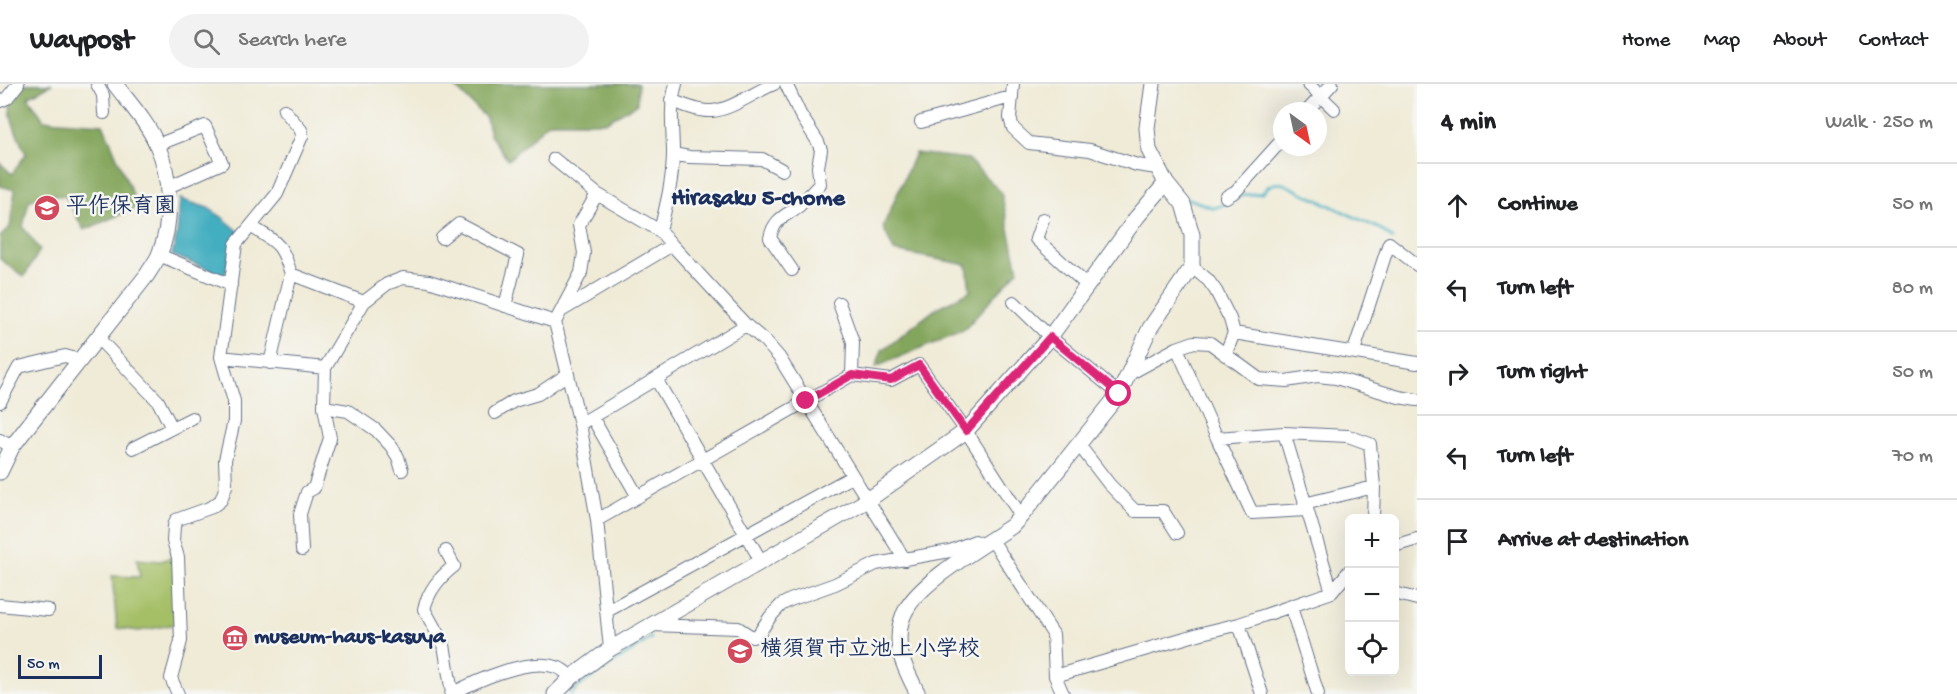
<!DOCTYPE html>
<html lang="en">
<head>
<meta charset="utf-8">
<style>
	body { margin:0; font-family:"Gochi Hand","Klee One",sans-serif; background:#f2f2f2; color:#202124 }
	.controls { position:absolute; right:18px; bottom:18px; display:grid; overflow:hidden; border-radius:9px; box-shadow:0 6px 24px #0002 }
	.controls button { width:54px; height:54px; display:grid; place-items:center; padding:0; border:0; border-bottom:2px solid #e0e0e0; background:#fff; color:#202124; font:30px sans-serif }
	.compass { position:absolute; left:1273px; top:18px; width:54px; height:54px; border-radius:50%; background:#fff; box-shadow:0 6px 24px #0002; rotate:147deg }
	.scale { position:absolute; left:18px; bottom:15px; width:84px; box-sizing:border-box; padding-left:6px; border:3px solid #1b2f5e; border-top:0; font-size:16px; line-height:21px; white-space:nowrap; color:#1b2f5e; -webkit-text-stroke:4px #f6f6f2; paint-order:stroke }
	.stop { position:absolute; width:18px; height:18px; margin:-14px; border:4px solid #db2777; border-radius:50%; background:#fff }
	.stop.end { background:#db2777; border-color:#fff; box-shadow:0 2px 6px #0008 }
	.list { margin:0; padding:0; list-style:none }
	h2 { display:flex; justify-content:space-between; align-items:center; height:78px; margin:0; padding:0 24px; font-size:26px }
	h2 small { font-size:20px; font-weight:400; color:#757577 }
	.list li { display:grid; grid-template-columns:39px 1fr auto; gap:18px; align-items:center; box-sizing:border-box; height:84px; padding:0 24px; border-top:2px solid #e0e0e0 }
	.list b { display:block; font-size:22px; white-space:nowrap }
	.list em { font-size:20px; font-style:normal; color:#757577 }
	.icon { flex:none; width:33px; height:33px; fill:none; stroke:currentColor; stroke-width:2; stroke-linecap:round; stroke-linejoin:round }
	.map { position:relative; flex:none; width:1417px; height:610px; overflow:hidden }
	header { display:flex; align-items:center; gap:36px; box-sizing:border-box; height:84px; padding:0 30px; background:#fff; border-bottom:2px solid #e0e0e0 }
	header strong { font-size:28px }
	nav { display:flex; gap:33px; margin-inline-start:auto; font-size:21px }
	.search { width:420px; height:54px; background:#f2f2f2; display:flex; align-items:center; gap:15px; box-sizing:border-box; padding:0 21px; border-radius:33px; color:#757577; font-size:22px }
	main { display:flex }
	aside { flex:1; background:#fff }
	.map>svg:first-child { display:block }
	.green { fill:#a5bf66; stroke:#607762; stroke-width:1.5 }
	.forest { fill:#84a65b; stroke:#506a5c; stroke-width:1.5 }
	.water { fill:#42aec0; stroke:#2e6e8f; stroke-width:1.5 }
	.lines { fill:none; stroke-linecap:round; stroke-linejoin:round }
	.stream { stroke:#42aec0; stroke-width:3 }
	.minor-casing { stroke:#667188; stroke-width:14 }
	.tertiary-casing { stroke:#667188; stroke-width:17 }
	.minor { stroke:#fff; stroke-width:12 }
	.tertiary { stroke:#fff; stroke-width:15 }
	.route { stroke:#db2777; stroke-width:8 }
	.labels { text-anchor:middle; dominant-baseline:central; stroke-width:5; stroke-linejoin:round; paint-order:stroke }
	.poi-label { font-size:22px; font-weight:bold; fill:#1b2f5e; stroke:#f6f6f2; text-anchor:start }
	.neighbourhood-label { font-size:24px; font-weight:bold; fill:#1b2f5e; stroke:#f6f6f2 }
</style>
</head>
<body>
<header>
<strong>Waypost</strong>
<div class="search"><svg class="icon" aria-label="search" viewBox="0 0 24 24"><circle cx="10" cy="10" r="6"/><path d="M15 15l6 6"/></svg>Search here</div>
<nav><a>Home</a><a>Map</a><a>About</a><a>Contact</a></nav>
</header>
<main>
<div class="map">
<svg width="1417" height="610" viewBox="0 0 1417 610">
	<rect width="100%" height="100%" fill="#f6f6f2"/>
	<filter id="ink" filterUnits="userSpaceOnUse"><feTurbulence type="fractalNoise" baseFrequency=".0167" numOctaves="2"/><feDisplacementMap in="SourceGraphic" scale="12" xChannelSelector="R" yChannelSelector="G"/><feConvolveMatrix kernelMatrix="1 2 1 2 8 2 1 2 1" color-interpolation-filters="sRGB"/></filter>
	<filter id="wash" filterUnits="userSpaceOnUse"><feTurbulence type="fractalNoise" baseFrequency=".008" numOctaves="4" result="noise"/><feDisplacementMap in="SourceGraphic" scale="24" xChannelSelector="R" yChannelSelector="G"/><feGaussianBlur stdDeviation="1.35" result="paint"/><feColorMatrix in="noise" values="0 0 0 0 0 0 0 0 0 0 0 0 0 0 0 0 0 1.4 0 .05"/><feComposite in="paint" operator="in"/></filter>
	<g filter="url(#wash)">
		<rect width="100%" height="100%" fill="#f0ebd7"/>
		<!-- green -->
		<path class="green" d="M 175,472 L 176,540 L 139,547 L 117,544 L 112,492 L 140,493 L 137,475 L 161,477 Z"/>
		<!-- forest -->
		<path class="forest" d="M 21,0 L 52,0 L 28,13 L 44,36 L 103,40 L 138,123 L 84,146 L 65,112 L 43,111 L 29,117 L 23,143 L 40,166 L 24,193 L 0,175 L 0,153 L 10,143 L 15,106 L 0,102 L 0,79 L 12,90 L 26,70 C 20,57 7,32 11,18 C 13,12 18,5 21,0 Z
			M 452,0 L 638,0 L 637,20 L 605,38 L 549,38 L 508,76 L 490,51 L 486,34 Z
			M 915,69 L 968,75 L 1001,108 L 1018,186 L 964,246 L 876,283 L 882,266 L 937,224 L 970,207 L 967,181 L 894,167 L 883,143 Z"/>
		<!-- water -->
		<path class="water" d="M 180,115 L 208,124 L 222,133 L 241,149 L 233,158 L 225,192 L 172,171 L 177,150 Z"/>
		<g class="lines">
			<!-- stream -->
			<path class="stream" d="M 1186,114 L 1214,124 L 1233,117 L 1243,111 L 1263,109 C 1268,100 1275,98 1284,100 L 1380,145 L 1393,155
				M 571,610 L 582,600 L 651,554"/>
		</g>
	</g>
	<g filter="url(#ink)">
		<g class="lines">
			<defs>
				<path id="minor" d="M 97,0 L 103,11 L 104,29
					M 786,0 L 800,30 L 818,58 L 821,66 L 818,83 L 820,100 C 813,107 806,115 799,122 C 786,132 774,134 770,154 L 792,186
					M 1013,0 L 1010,34 L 1013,44 L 1029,59 L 1090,66 L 1137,81 L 1157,84
					M 1308,0 L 1334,25
					M 671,16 C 683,21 699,28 712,27 C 731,26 756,7 774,0
					M 0,17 L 7,14 L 18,0
					M 1307,27 L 1332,0
					M 921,38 L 1011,13
					M 157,61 L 205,42 L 222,79 L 168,103
					M 673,70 L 689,73 L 762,75 L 782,86
					M 554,75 L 597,110 L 660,147 L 672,161 L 561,227 L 555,238 L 580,340 L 597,436 L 610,565
					M 1226,113 L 1236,107 L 1282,56
					M 1043,135 L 1036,155 L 1087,201
					M 252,143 C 278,159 282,160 291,190 L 364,218
					M 660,147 C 666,122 673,96 673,69 C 673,45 669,23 676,0
					M 442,154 L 459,140 L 518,171 L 505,222
					M 672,161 L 746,241 L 765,257 L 779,273 L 905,476
					M 159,171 L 231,201
					M 1192,183 L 1208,196 L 1216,207 L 1230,235 L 1234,249 L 1225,271
					M 1014,218 L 1050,253 L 1119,310
					M 839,219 L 853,258 L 852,291
					M 562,225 L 581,189 L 584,169 L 579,141 L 597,110
					M 1234,249 L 1417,279
					M 97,253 L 158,317 L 172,344
					M 1177,264 L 1217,354 L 1284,349 L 1348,352 L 1370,360 L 1374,403 L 1373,434
					M 1354,267 L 1389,159 L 1417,181
					M 221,273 L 325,284
					M 270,279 L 291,190
					M 1129,290 L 1177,264 L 1194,258 L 1210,259 L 1259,295 L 1286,297 L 1317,292 L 1336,294 L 1399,313 L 1417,316
					M 656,295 L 761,477
					M 0,318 L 19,283 L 65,272 L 79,276
					M 324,323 L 348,327 L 376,346 L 391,362 L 398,373 L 402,386
					M 495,329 L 514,317 L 538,310 L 568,290
					M 592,333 L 638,413
					M 580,340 L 746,241
					M 1284,349 L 1332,508
					M 1217,354 L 1252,429 L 1306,426
					M 0,356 L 12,363
					M 1079,361 L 1109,400 L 1135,427 L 1163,427 L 1177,449
					M 133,364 L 192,334
					M 1304,420 L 1374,403
					M 597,436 L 852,291 L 891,296 L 919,281 L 966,347 L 1021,432
					M 992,456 L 1053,550 L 1055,592 L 1063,610
					M 1394,462 L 1417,455
					M 302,466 L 300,430 L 307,408 L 314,404 L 330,354 L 324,323 L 325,284 L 364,218 L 387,200 L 403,194 L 429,197 L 555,238
					M 446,467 L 454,482 C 439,494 429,506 424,525 L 444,561 L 452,609
					M 1394,509 L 1417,515
					M 0,521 L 48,526
					M 1291,523 L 1318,610
					M 607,527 L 853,392
					M 1239,540 L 1262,610
					M 651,541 L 738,544 L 752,553 L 758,551 L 770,533 L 781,521 L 790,516 L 835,500 L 876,480 L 950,467 L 975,457 L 982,461
					M 1055,592 L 1202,549 L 1239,540 L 1332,508 L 1350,486
					M 178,610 L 171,594 L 181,557 L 178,473 L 173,457 L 174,442 L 176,436 L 212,423 L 221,416 L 226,402 L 225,376 L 234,337 L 234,317 L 221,273 L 236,160 L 277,110 L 302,52 L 301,46 L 284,26
					M 451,610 C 476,597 528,573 556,583 C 562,584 567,590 572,593"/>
				<path id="tertiary" d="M 0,388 L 12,363 L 28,342 L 147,191 C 151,184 156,178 159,171 C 173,140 171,91 157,61 C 148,39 129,19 115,0
					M 555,610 L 572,593 L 610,565 L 868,416 L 966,347 L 1050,253 L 1137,133 L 1166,99
					M 918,610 C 911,596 903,582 900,567 C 898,553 899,538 906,526 C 922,496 983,462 1012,442 L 1021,432 L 1119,310 L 1150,244 L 1192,183 L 1192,151 L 1183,120 L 1166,99 L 1149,66 L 1147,44 L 1153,0"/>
			</defs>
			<!-- minor casing -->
			<use href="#minor" class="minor-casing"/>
			<!-- tertiary casing -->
			<use href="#tertiary" class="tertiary-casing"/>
			<!-- minor -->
			<use href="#minor" class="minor"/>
			<!-- tertiary -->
			<use href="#tertiary" class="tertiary"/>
		</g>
	</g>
	<g class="lines" filter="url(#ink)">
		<!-- route -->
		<path class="route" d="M 806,317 L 852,291 L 891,296 L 919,281 L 966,347 L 1050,253 L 1119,310"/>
	</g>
	<!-- icons -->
	<defs>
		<symbol id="school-disc" viewBox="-11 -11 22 22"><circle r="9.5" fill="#d1495b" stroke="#f6f6f2"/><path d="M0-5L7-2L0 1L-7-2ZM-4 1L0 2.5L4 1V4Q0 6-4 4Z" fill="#fff"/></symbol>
		<symbol id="museum-disc" viewBox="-11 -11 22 22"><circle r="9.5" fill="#d1495b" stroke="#f6f6f2"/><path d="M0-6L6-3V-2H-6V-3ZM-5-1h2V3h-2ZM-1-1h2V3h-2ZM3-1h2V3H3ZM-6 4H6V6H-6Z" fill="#fff"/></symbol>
	</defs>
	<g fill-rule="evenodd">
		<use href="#school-disc" x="32" y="109" width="30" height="30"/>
		<use href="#museum-disc" x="220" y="539" width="30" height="30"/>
		<use href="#school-disc" x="725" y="552" width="30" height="30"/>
	</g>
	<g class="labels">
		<!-- poi labels -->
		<g class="poi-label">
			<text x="66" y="124">平作保育園</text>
			<text x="254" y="554">museum-haus-kasuya</text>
			<text x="760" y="567">横須賀市立池上小学校</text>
		</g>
		<!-- neighbourhood labels -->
		<g class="neighbourhood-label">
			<text x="758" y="115">Hirasaku 5-chome</text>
		</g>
	</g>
</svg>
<div class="controls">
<button>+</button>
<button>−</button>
<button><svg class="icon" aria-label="locate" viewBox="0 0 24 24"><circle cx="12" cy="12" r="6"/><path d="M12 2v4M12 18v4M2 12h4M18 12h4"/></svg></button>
</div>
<svg class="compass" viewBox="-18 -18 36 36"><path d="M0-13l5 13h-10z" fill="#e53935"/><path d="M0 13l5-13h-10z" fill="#757577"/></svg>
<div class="scale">50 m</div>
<div class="stop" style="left:1119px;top:310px"></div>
<div class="stop end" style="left:806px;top:317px"></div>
</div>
<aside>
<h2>4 min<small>Walk · 250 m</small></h2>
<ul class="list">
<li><svg class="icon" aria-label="ahead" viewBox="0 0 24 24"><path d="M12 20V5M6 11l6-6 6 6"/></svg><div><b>Continue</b></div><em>50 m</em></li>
<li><svg class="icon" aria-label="left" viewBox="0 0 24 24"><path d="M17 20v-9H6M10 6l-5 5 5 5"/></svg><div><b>Turn left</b></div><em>80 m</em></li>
<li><svg class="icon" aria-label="right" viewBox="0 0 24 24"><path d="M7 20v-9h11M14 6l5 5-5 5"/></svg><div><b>Turn right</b></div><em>50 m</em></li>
<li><svg class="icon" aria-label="left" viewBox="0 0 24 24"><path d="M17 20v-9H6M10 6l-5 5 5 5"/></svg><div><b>Turn left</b></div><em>70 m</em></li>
<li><svg class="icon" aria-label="arrive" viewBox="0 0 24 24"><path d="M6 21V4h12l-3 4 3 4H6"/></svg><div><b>Arrive at destination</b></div></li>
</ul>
</aside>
</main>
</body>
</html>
